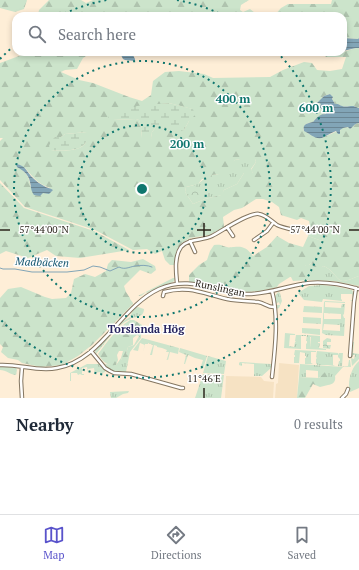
<!DOCTYPE html>
<html lang="en">
<head>
<meta charset="utf-8">
<style>
	body { margin:0; font-family:"PT Serif",serif; background:#f2f2f3; color:#1f2937 }
	.list { margin:0; padding:0; list-style:none }
	h2 { display:flex; justify-content:space-between; align-items:center; height:52px; margin:0; padding:0 16px; font-size:17px }
	h2 small { font-size:13px; font-weight:400; color:#747a83 }
	.icon { flex:none; width:22px; height:22px; fill:none; stroke:currentColor; stroke-width:2; stroke-linecap:round; stroke-linejoin:round }
	.map { position:relative; flex:none; width:359px; height:398px; overflow:hidden }
	.search { position:absolute; background:#fff; box-shadow:0 2px 6px #0003; left:12px; right:12px; top:12px; height:44px; display:flex; align-items:center; gap:10px; box-sizing:border-box; padding:0 14px; border-radius:12px; color:#747a83; font-size:15px }
	.sheet { height:116px; background:#fff }
	nav { display:flex; justify-content:space-around; align-items:center; box-sizing:border-box; height:56px; border-top:1px solid #e0e1e3; background:#fff; font-size:11px; color:#747a83 }
	nav a { display:grid; justify-items:center; gap:2px }
	nav .on { color:#5953cb }
	.map>svg:first-child { display:block }
	.built { fill:#f6e2c3 }
	.grass { fill:url(#grass-tufts); fill-rule:evenodd }
	.forest { fill:url(#forest-firs); fill-rule:evenodd }
	.wetland { fill:url(#wetland-marsh) }
	.park { fill:url(#park-crowns) }
	.pitch { fill:#cce4cb }
	.water { fill:url(#water-rules) }
	.lines { fill:none; stroke-linecap:round; stroke-linejoin:round }
	.stream { stroke:#82a5b7; stroke-width:1 }
	.minor-casing { stroke:#847661; stroke-width:4.5 }
	.minor { stroke:#fff; stroke-width:2.5 }
	.ticks { fill:none; stroke:#2b251c; stroke-width:1.5 }
	.ring { fill:none; stroke:#0f766e; stroke-width:2; stroke-dasharray:2 4 }
	.labels { text-anchor:middle; dominant-baseline:central; stroke-width:3; stroke-linejoin:round; paint-order:stroke }
	.street-label { font-size:10px; fill:#2b251c; stroke:#fefefe }
	.water-label { font-size:11px; font-style:italic; fill:#0f526d; stroke:#fefefe }
	.neighbourhood-label { font-size:11px; font-weight:bold; fill:#27255f; stroke:#fefefe }
	.ticks-label { font-size:10px; text-anchor:middle; fill:#2b251c; stroke:#fefefe; stroke-width:3; stroke-linejoin:round; paint-order:stroke }
	.centre { fill:#0f766e; stroke:#fefefe; stroke-width:2 }
	.ring-label { font-size:12px; text-anchor:middle; font-weight:bold; fill:#0f766e; stroke:#fefefe; stroke-width:3; stroke-linejoin:round; paint-order:stroke }
</style>
</head>
<body>
<div class="map">
<svg width="359" height="398" viewBox="0 0 359 398">
	<defs>
		<pattern id="grass-tufts" width="24" height="20" patternUnits="userSpaceOnUse"><rect width="24" height="20" fill="#cce4cb"/><path d="M3 7l-1-3M5 7V3M7 7l1-3M15 17l-1-3M17 17v-4M19 17l1-3" fill="none" stroke="#afc3ae"/></pattern>
		<pattern id="forest-firs" width="22" height="20" patternUnits="userSpaceOnUse"><rect width="22" height="20" fill="#cce4cb"/><path d="M5 1l3.5 6h-7zM16 11l3.5 6h-7z" fill="#afc3ae"/></pattern>
		<pattern id="wetland-marsh" width="20" height="14" patternUnits="userSpaceOnUse"><rect width="20" height="14" fill="#cce4cb"/><path d="M1 5h8M5 5V1M11 12h8M15 12V8" fill="none" stroke="#afc3ae"/></pattern>
		<pattern id="park-crowns" width="20" height="18" patternUnits="userSpaceOnUse"><rect width="20" height="18" fill="#cce4cb"/><path d="M2 6a3 3 0 1 1 6 0M12 15a3 3 0 1 1 6 0" fill="none" stroke="#afc3ae"/></pattern>
		<pattern id="water-rules" width="6" height="5" patternUnits="userSpaceOnUse"><rect width="6" height="5" fill="#82a5b7"/><path d="M0 2.5h6" fill="none" stroke="#6b8694"/></pattern>
	</defs>
	<rect width="100%" height="100%" fill="#feeed7"/>
	<!-- built -->
	<path class="built" d="M 279,363 L 299,365 L 297,398 L 275,398 L 276,384 L 278,383 Z
		M 226,376 L 261,377 L 264,381 L 274,382 L 273,398 L 225,398 Z"/>
	<!-- grass -->
	<path class="grass" d="M 240,159 L 255,159 L 256,162 L 251,169 L 253,173 L 244,173 L 237,184 L 224,190 L 222,195 L 205,199 L 193,204 L 185,192 L 186,187 C 190,186 195,185 199,183 C 206,177 209,175 219,174 L 235,160 Z
		M 310,231 L 323,235 L 322,241 L 308,236 Z
		M 311,263 L 317,270 L 323,266 C 332,268 337,281 343,281 C 348,281 355,277 359,276 L 359,286 L 334,281 L 308,280 L 310,276 L 305,265 L 309,265 Z
		M 173,278 L 175,278 L 174,281 L 173,282 L 161,286 L 147,293 L 146,292 L 141,296 L 138,296 Z
		M 321,285 L 334,286 L 352,290 L 353,292 L 352,301 L 350,301 L 352,300 L 352,294 L 341,294 L 341,299 L 342,300 L 342,301 L 323,299 L 322,302 L 304,300 L 298,293 L 309,286 Z
		M 278,292 L 280,293 L 282,301 L 279,308 L 277,309 L 276,305 L 280,305 L 279,302 L 277,303 L 276,304 L 275,296 Z
		M 325,301 L 345,302 L 345,303 L 325,302 L 325,307 L 341,308 L 342,304 L 345,304 L 344,314 L 343,315 L 344,318 L 345,318 L 344,336 L 326,335 L 322,333 L 324,302 ZM 324,313 L 341,314 L 341,319 L 324,319 ZM 324,324 L 340,325 L 340,331 L 323,330 Z
		M 304,306 L 322,307 L 322,313 L 303,312 Z
		M 138,307 L 144,309 C 144,316 138,317 133,318 L 130,316 C 133,312 132,309 138,307 Z
		M 130,317 L 131,319 C 115,325 107,342 96,354 L 95,351 L 96,348 L 120,323 Z
		M 303,317 L 321,318 L 321,324 L 303,323 Z
		M 302,328 L 320,329 L 320,335 L 302,333 Z
		M 285,333 L 295,334 L 295,335 L 290,335 L 289,346 L 294,347 L 295,342 L 296,342 L 295,341 L 296,335 L 306,335 L 306,336 L 301,336 L 301,349 L 284,348 Z
		M 307,335 L 320,336 L 320,342 L 318,342 L 318,337 L 310,337 L 310,348 L 317,348 L 318,343 L 320,343 L 319,348 L 326,349 L 326,350 L 306,349 L 306,344 L 307,343 L 307,341 L 306,341 Z
		M 139,336 L 141,336 L 141,338 L 130,352 L 126,372 C 117,371 110,372 104,364 L 116,365 L 121,358 L 122,360 L 126,354 L 128,347 L 134,345 Z
		M 142,338 L 179,348 L 178,354 L 170,352 L 168,360 L 166,359 L 167,359 L 169,352 L 166,352 L 167,350 L 162,348 L 159,357 L 162,348 L 157,347 L 157,346 L 154,345 L 152,355 L 150,355 L 153,345 L 148,343 L 148,344 L 145,344 L 143,352 L 145,345 L 140,343 L 138,351 L 133,350 Z
		M 352,342 L 354,342 L 353,353 L 359,354 L 359,359 L 352,366 L 351,358 L 354,359 L 355,355 L 353,355 L 353,357 L 351,356 Z
		M 180,348 L 207,356 L 203,369 L 200,369 L 203,360 L 195,358 L 192,366 L 195,358 L 188,355 L 185,364 L 184,364 L 186,355 L 179,352 Z
		M 295,350 L 316,351 L 316,352 L 311,352 L 311,363 L 313,364 L 305,364 L 305,358 L 306,358 L 306,356 L 305,356 L 305,353 L 300,352 L 299,363 L 294,363 L 294,357 L 295,357 L 295,355 L 294,355 Z
		M 317,351 L 338,353 L 339,355 L 339,353 L 343,353 L 342,366 L 348,366 L 349,360 L 350,360 L 351,367 L 338,366 L 339,361 L 340,361 L 340,359 L 338,357 L 338,355 L 333,355 L 333,365 L 335,366 L 327,365 L 317,365 L 317,364 L 316,363 L 316,359 L 317,358 L 316,357 Z
		M 208,356 L 226,361 L 224,374 L 203,373 Z
		M 359,361 L 359,388 L 350,392 C 347,382 351,368 359,361 Z
		M 240,362 L 271,364 L 271,368 L 262,376 L 254,376 L 254,364 L 242,363 L 242,366 L 239,365 L 239,363 Z
		M 87,364 L 100,364 L 105,370 L 105,372 L 100,374 L 100,372 L 95,373 L 95,374 L 93,374 L 95,374 L 94,368 L 88,369 L 88,373 L 87,367 L 82,368 L 82,374 L 84,374 L 84,375 L 82,375 L 80,374 L 78,375 L 77,373 L 71,373 L 71,381 L 70,381 L 70,373 Z
		M 300,364 L 343,367 L 335,376 C 336,382 333,384 328,385 L 328,373 L 318,378 L 318,371 L 306,370 L 306,377 L 299,377 Z
		M 0,366 L 16,368 L 17,370 L 16,375 C 11,375 6,370 0,370 Z
		M 203,374 L 224,375 L 221,398 L 195,398 Z
		M 129,391 L 128,393 L 123,394 L 116,398 L 111,398 L 110,392 Z"/>
	<!-- forest -->
	<path class="forest" d="M 0,0 L 27,0 L 24,9 L 15,12 L 0,8 Z
		M 49,0 L 81,0 L 86,3 L 93,0 L 249,0 L 241,5 L 240,10 L 243,12 L 250,9 L 259,16 L 38,16 L 39,10 Z
		M 332,0 L 359,0 L 359,38 L 358,39 L 343,38 L 343,16 L 274,16 L 281,8 L 288,4 L 331,4 Z
		M 356,48 L 359,48 L 359,108 C 358,108 354,106 353,106 C 347,106 343,108 338,104 L 335,104 L 332,99 L 333,98 L 330,94 L 324,96 L 318,103 L 320,103 L 321,105 L 318,107 L 324,110 L 326,112 L 326,114 C 320,115 317,117 313,122 C 307,123 305,123 303,130 C 309,134 317,140 324,137 C 330,135 333,132 340,131 L 341,128 L 349,127 L 350,129 C 353,127 355,123 359,123 L 359,276 C 355,277 348,281 343,281 C 337,281 332,268 323,266 L 320,269 L 319,271 L 317,271 L 311,263 L 309,265 L 305,265 C 310,271 313,273 308,280 L 293,281 L 291,277 L 290,277 L 279,284 L 277,287 L 260,291 L 248,292 L 221,289 L 189,282 L 189,275 L 199,265 L 207,260 L 210,251 L 214,245 C 223,244 221,246 227,247 C 228,248 232,247 234,247 C 243,246 247,248 253,256 L 267,247 L 277,236 L 289,243 L 303,247 L 308,236 L 322,241 L 323,235 L 310,231 L 310,226 L 309,221 L 301,218 L 297,220 L 281,215 L 279,207 L 272,202 L 263,199 L 256,199 L 242,208 L 234,210 L 223,217 L 224,227 L 209,235 L 190,238 L 182,243 L 176,252 L 176,265 L 170,265 L 165,260 L 162,251 L 155,254 L 147,249 L 133,250 L 95,230 L 25,207 L 0,180 L 0,141 L 3,138 L 0,138 L 0,63 L 30,52 L 93,52 L 83,58 L 77,69 L 65,70 L 61,72 L 79,80 L 93,83 L 129,97 L 142,101 L 151,95 L 153,81 L 165,72 L 179,71 L 204,74 L 213,78 L 270,77 L 283,70 L 304,62 L 312,63 L 317,70 L 330,71 L 342,69 L 346,57 L 326,57 L 322,52 L 326,52 L 326,53 L 327,54 L 343,52 ZM 169,103 L 192,109 L 189,121 L 184,130 L 170,131 L 163,127 L 156,127 L 152,132 L 151,139 L 141,138 L 142,128 L 139,120 L 136,119 L 112,120 L 155,105 ZM 87,132 C 86,135 87,139 86,142 C 82,152 60,151 51,150 L 55,137 L 61,137 L 65,134 ZM 240,159 L 255,159 L 256,162 L 251,170 L 253,173 L 244,173 L 237,184 L 224,190 L 221,195 L 205,199 L 193,204 L 185,192 L 186,187 L 198,184 L 202,179 L 209,179 L 212,175 L 219,174 L 227,173 L 235,160 ZM 25,168 C 33,177 38,184 50,188 L 43,193 L 30,186 C 30,179 27,174 22,170 Z
		M 0,183 L 24,208 L 94,231 L 129,250 L 80,258 L 56,256 L 47,250 L 28,258 L 6,251 L 0,254 Z
		M 143,259 L 155,266 L 156,270 L 151,274 L 140,270 L 124,286 L 126,292 L 130,298 L 130,299 L 133,303 L 133,304 L 92,345 L 78,356 L 62,365 L 41,367 L 22,363 L 18,360 L 8,358 L 1,352 L 3,347 L 0,344 L 0,298 L 8,289 L 21,287 L 45,297 L 52,299 L 66,298 L 71,293 L 74,279 L 85,274 L 95,277 L 106,271 L 108,264 L 112,260 L 131,262 Z
		M 130,320 L 134,320 L 142,325 L 141,336 L 139,336 L 137,335 L 133,338 L 133,345 L 128,347 L 126,354 L 128,356 L 126,362 L 122,360 L 121,358 L 123,351 L 119,351 L 117,355 L 118,360 L 116,365 C 107,366 103,362 98,354 C 107,342 117,328 130,320 Z
		M 325,372 L 328,373 L 328,385 L 320,387 L 313,384 L 305,398 L 297,398 L 299,377 L 319,378 Z"/>
	<!-- wetland -->
	<path class="wetland" d="M 169,103 L 193,109 L 195,115 L 189,121 L 184,130 L 179,132 L 170,131 L 163,127 L 156,127 L 152,132 L 151,139 L 147,141 L 142,140 L 141,138 L 142,128 L 139,120 L 136,119 L 112,120 L 108,118 L 109,116 L 137,106 Z
		M 87,132 L 89,137 C 87,140 85,145 81,147 C 75,151 59,151 51,150 L 49,146 L 51,141 L 55,137 L 61,137 L 65,134 Z"/>
	<!-- park -->
	<path class="park" d="M 195,185 L 201,196 L 193,201 L 186,190 Z
		M 327,338 L 331,339 L 331,342 L 327,342 L 327,345 L 331,345 L 330,349 L 323,348 L 323,341 Z"/>
	<!-- pitch -->
	<path class="pitch" d="M 311,336 L 318,337 L 318,348 L 310,348 Z"/>
	<!-- water -->
	<path class="water" d="M 343,38 L 358,39 L 359,38 L 359,48 L 356,48 L 343,51 Z
		M 132,53 L 135,59 L 135,61 L 125,60 L 123,59 L 121,55 L 123,54 Z
		M 330,94 L 333,97 L 332,99 L 335,104 L 338,104 C 344,108 347,106 353,106 C 354,106 358,108 359,108 L 359,123 C 355,123 353,127 350,129 L 348,127 L 343,128 L 340,130 L 340,134 L 338,134 L 336,131 C 331,133 328,135 324,137 C 317,141 310,134 304,131 C 302,124 308,123 313,122 C 317,117 320,114 326,114 L 326,112 L 324,110 L 318,107 L 321,105 L 320,103 L 317,103 L 324,96 Z
		M 16,164 C 26,165 27,173 33,178 C 36,181 40,184 44,186 C 47,188 50,188 53,190 L 49,194 L 43,193 L 40,196 L 34,195 C 31,191 31,187 30,182 C 29,175 23,170 17,167 Z"/>
	<g class="lines">
		<!-- stream -->
		<path class="stream" d="M 0,268 L 3,269 L 15,269 L 32,272 L 67,272 L 84,270 L 93,266 L 100,267 L 110,271 L 119,267 C 125,270 129,267 135,266 C 140,265 148,265 152,267"/>
		<defs>
			<path id="minor" d="M 227,227 L 233,236
				M 254,240 L 267,231 L 273,223
				M 190,241 L 195,252
				M 177,283 C 176,272 174,257 181,247 C 189,238 202,241 212,236 C 222,231 249,212 259,214 C 266,215 271,221 277,225 C 283,228 291,229 297,231
				M 163,296 L 164,292 C 189,285 204,294 227,299 C 238,301 248,301 258,302 C 265,303 268,308 275,307
				M 91,351 L 105,368 L 110,371 L 114,373 L 131,374 L 181,388 L 183,388
				M 350,356 L 354,302 L 356,288
				M 0,365 C 20,364 37,372 57,368 C 101,361 120,307 159,289 C 183,278 203,286 227,291 C 233,292 239,294 245,294 C 264,295 283,287 302,284 C 321,280 341,284 359,289
				M 272,377 C 275,349 279,318 272,291
				M 22,398 L 21,381 L 22,367
				M 342,398 L 346,394 L 348,389"/>
		</defs>
		<!-- minor casing -->
		<use href="#minor" class="minor-casing"/>
		<!-- minor -->
		<use href="#minor" class="minor"/>
	</g>
	<!-- ticks -->
	<path class="ticks" d="M 204,223 L 204,237M 0,230 L 10,230M 197,230 L 211,230M 349,230 L 359,230M 204,388 L 204,398"/>
	<!-- distance rings -->
	<g class="ring">
		<circle cx="142" cy="189" r="64"/>
		<circle cx="142" cy="189" r="128"/>
		<path d="M0 59A192 192 0 0 1 15 45M59 16A192 192 0 0 1 107 0M177 0A192 192 0 0 1 225 16M277 52A192 192 0 1 1 0 319"/>
	</g>
	<g class="labels">
		<!-- street labels -->
		<g class="street-label">
			<text transform="translate(220 288) rotate(12)">Runslingan</text>
		</g>
		<!-- water labels -->
		<g class="water-label">
			<text transform="translate(42 262) rotate(2)">Madbäcken</text>
		</g>
		<!-- neighbourhood labels -->
		<g class="neighbourhood-label">
			<text x="146" y="329">Torslanda Hög</text>
		</g>
	</g>
	<g class="ticks-label">
		<text x="44" y="233">57°44'00"N</text>
		<text x="315" y="233">57°44'00"N</text>
		<text x="204" y="382">11°46'E</text>
	</g>
	<circle cx="142" cy="189" r="6" class="centre"/>
	<g class="ring-label">
		<text x="233" y="103">400 m</text>
		<text x="316" y="112">600 m</text>
		<text x="187" y="148">200 m</text>
	</g>
</svg>
<div class="search"><svg class="icon" aria-label="search" viewBox="0 0 24 24"><circle cx="10" cy="10" r="6"/><path d="M15 15l6 6"/></svg>Search here</div>
</div>
<section class="sheet">
<h2>Nearby<small>0 results</small></h2>
<ul class="list">
</ul>
</section>
<nav>
<a class="on"><svg class="icon" aria-label="map" viewBox="0 0 24 24"><path d="M3 6l6-2 6 2 6-2v14l-6 2-6-2-6 2zM9 4v14M15 6v14"/></svg>Map</a>
<a><svg class="icon" aria-label="directions" viewBox="0 0 24 24"><path d="M12 3l9 9-9 9-9-9zM9 14v-3h6M13 9l2 2-2 2"/></svg>Directions</a>
<a><svg class="icon" aria-label="saved" viewBox="0 0 24 24"><path d="M7 4h10v16l-5-4-5 4z"/></svg>Saved</a>
</nav>
</body>
</html>
